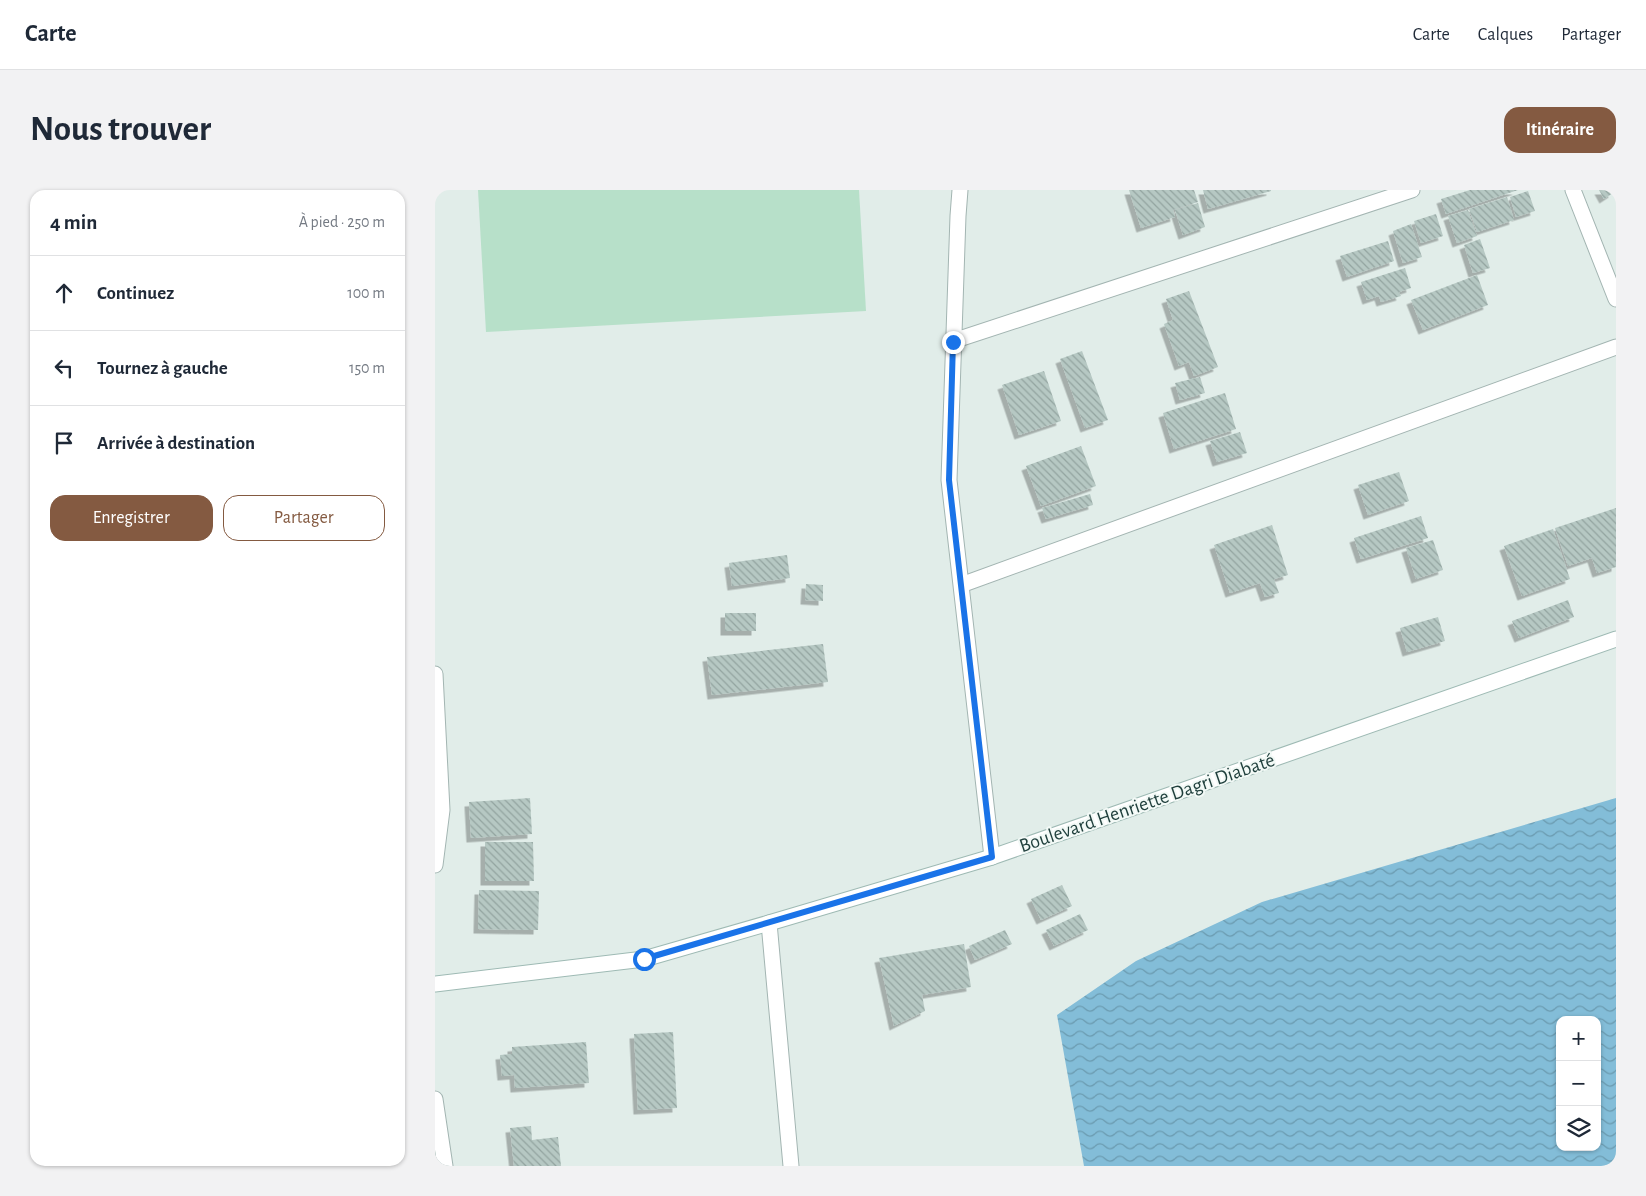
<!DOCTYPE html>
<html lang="fr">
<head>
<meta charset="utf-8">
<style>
	body { margin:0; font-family:"Alegreya Sans",sans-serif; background:#f2f2f3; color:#1f2937 }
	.controls { position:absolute; right:15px; bottom:15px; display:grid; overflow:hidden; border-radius:10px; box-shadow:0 1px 4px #0004 }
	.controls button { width:45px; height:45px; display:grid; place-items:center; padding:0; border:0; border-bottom:1px solid #e0e1e3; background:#fff; color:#1f2937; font:25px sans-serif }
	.stop { position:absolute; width:15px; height:15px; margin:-11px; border:4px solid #1a73e8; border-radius:50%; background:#fff }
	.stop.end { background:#1a73e8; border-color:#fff; box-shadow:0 1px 5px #0008 }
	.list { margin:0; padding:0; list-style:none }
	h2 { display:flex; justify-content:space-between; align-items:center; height:65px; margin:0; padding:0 20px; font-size:21px }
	h2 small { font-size:16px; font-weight:400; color:#747a83 }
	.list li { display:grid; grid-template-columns:32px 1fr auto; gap:15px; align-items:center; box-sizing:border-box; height:75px; padding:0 20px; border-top:1px solid #e0e1e3 }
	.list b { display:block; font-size:19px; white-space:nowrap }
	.list em { font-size:16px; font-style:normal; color:#747a83 }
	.actions { display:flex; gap:10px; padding:15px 20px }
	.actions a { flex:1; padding:11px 0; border:1px solid #845a41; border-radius:15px; text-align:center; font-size:18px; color:#845a41 }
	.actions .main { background:#845a41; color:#fff }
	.icon { flex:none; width:28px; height:28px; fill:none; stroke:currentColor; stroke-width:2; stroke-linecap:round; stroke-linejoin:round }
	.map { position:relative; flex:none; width:1181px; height:976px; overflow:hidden; border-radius:15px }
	header { display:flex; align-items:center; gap:30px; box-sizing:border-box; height:70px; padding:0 25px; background:#fff; border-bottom:1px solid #e0e1e3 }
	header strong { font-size:24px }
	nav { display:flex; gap:28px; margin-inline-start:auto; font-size:18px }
	.intro { display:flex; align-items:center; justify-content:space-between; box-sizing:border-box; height:120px; padding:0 30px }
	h1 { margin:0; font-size:35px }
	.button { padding:12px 22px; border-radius:15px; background:#845a41; color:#fff; font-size:18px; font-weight:700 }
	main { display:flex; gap:30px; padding:0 30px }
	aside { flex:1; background:#fff; border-radius:15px; box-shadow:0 1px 4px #0004 }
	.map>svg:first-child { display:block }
	.pitch { fill:#b7e0c9 }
	.water { fill:url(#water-waves); fill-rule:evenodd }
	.building { fill:url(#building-back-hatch); filter:url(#shadow) }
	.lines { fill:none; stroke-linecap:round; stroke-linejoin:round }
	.minor-casing { stroke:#a3b5b2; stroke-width:17 }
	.tertiary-casing { stroke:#a3b5b2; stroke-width:17 }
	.secondary-casing { stroke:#9ebab4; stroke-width:17 }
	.minor { stroke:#fff; stroke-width:15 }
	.tertiary { stroke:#fff; stroke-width:15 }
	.secondary { stroke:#fff; stroke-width:15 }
	.route { stroke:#1a73e8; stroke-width:6 }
	.labels { text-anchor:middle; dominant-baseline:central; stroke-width:4; stroke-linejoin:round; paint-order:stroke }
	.street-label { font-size:20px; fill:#1f3f3c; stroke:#f2f9f6 }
</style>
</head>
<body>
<header>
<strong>Carte</strong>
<nav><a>Carte</a><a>Calques</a><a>Partager</a></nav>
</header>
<div class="intro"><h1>Nous trouver</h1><a class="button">Itinéraire</a></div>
<main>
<aside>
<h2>4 min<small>À pied · 250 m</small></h2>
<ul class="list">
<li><svg class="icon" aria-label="ahead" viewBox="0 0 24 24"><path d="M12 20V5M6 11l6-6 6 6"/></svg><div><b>Continuez</b></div><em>100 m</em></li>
<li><svg class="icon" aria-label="left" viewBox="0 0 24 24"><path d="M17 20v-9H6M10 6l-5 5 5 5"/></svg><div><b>Tournez à gauche</b></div><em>150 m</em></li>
<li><svg class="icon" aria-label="arrive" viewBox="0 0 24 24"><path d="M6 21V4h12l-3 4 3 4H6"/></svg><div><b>Arrivée à destination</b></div></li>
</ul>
<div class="actions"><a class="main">Enregistrer</a><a>Partager</a></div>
</aside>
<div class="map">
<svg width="1181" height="976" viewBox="0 0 1181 976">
	<defs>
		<pattern id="water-waves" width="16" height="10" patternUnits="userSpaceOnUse" patternTransform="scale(1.25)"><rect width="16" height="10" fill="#83bdd8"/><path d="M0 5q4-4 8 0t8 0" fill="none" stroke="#6b9bb0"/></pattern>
		<pattern id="building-back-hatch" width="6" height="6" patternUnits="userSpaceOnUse" patternTransform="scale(1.25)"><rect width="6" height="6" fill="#b6c8c3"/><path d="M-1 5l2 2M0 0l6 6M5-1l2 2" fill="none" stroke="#93a4a0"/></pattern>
		<filter id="shadow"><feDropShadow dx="-4.5" dy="4.5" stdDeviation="0" flood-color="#0004"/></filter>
	</defs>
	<rect width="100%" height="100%" fill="#e1ede9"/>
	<!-- pitch -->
	<path class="pitch" d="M 43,0 L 424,0 L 431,121 L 51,142 Z"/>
	<!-- water -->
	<path class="water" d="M 1181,608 L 1181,976 L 649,976 L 622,825 L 701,771 L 827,712 ZM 1125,830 L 1162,830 L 1162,957 L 1125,957 Z"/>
	<!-- building -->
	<path class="building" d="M 694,0 L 759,0 L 763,12 L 738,20 L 740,27 L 706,38 Z
		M 768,0 L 836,0 L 836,1 L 773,19 Z
		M 1035,0 L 1083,0 L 1011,24 L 1006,9 Z
		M 1164,0 L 1177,0 L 1178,3 L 1169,9 Z
		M 1093,1 L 1100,21 L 1081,27 L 1075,7 Z
		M 1072,7 L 1079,30 L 1042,42 L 1034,19 Z
		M 763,13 L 770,37 L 748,45 L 740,20 Z
		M 1033,20 L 1042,46 L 1022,53 L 1013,26 Z
		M 1001,24 L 1008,46 L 986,53 L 979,31 Z
		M 976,34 L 987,67 L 968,73 L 958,41 Z
		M 1045,49 L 1055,78 L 1038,83 L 1029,55 Z
		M 953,51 L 959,71 L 912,87 L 905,66 Z
		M 970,78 L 976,98 L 964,102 L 966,106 L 946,112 L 944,106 L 932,110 L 926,92 Z
		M 1042,85 L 1053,115 L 988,140 L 976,110 Z
		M 754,101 L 783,177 L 759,186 L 754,172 L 744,176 L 729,134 L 738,130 L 731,109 Z
		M 647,161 L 673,230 L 650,238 L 625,169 Z
		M 609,181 L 626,231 L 584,245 L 567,195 Z
		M 765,187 L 770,203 L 745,210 L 740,193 Z
		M 790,203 L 801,239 L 739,259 L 728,223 Z
		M 805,242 L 812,263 L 782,272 L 775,251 Z
		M 646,256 L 661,296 L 606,316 L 591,276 Z
		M 964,282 L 974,311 L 933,325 L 923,295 Z
		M 655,304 L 658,315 L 611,329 L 607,318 Z
		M 1181,318 L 1181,377 L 1162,383 L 1157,368 L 1133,376 L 1120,338 Z
		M 986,326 L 993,348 L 926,369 L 919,348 Z
		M 837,335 L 853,385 L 839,389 L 844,403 L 830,407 L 825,393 L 795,403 L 779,355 Z
		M 1118,339 L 1135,389 L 1087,406 L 1069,356 Z
		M 998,350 L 1008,380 L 981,389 L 971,358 Z
		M 352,365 L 355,388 L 297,396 L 294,373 Z
		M 371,394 L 388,395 L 388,411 L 370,410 Z
		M 1133,410 L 1139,427 L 1084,448 L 1077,431 Z
		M 290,423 L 321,423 L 321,441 L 290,441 Z
		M 1003,427 L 1010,451 L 972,462 L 965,438 Z
		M 388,454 L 393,492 L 277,505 L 272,467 Z
		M 95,608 L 97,644 L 36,648 L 34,612 Z
		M 50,652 L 98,652 L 99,691 L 50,691 Z
		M 627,695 L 637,716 L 606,730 L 596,709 Z
		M 44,700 L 104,701 L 103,740 L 43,739 Z
		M 645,724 L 653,740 L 619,756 L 611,740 Z
		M 570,740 L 577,754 L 540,770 L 534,756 Z
		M 529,754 L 536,797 L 487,805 L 490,821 L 459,836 L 444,768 Z
		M 238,842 L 242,918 L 203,920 L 199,844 Z
		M 151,852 L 154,893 L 80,898 L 79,885 L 67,886 L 65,865 L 77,864 L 77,857 Z
		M 96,936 L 97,950 L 123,947 L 126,976 L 79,976 L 75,938 Z"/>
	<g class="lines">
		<defs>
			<path id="minor" d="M 525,0 L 523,26 L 514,290 L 557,667
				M 1138,0 L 1181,109
				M 518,151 L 977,0
				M 526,395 L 1181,157
				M 0,484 L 7,620 L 0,675
				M 0,909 L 10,976"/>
			<path id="tertiary" d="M 334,733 L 356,976"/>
			<path id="secondary" d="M 0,794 L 209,769 L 334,733 L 557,667 L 1181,449"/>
		</defs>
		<!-- minor casing -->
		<use href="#minor" class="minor-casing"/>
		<!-- tertiary casing -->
		<use href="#tertiary" class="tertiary-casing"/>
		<!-- secondary casing -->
		<use href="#secondary" class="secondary-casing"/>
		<!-- minor -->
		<use href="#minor" class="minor"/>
		<!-- tertiary -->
		<use href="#tertiary" class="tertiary"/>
		<!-- secondary -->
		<use href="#secondary" class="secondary"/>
	</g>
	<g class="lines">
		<!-- route -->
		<path class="route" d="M 209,769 L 557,667 L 514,290 L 518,152"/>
	</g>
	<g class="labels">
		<!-- street labels -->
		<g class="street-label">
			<text transform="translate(712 613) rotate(-19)">Boulevard Henriette Dagri Diabaté</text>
		</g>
	</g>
</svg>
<div class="controls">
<button>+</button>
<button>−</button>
<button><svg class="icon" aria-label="layers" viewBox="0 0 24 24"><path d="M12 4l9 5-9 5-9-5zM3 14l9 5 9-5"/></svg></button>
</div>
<div class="stop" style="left:209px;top:769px"></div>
<div class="stop end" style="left:518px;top:152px"></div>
</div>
</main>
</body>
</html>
